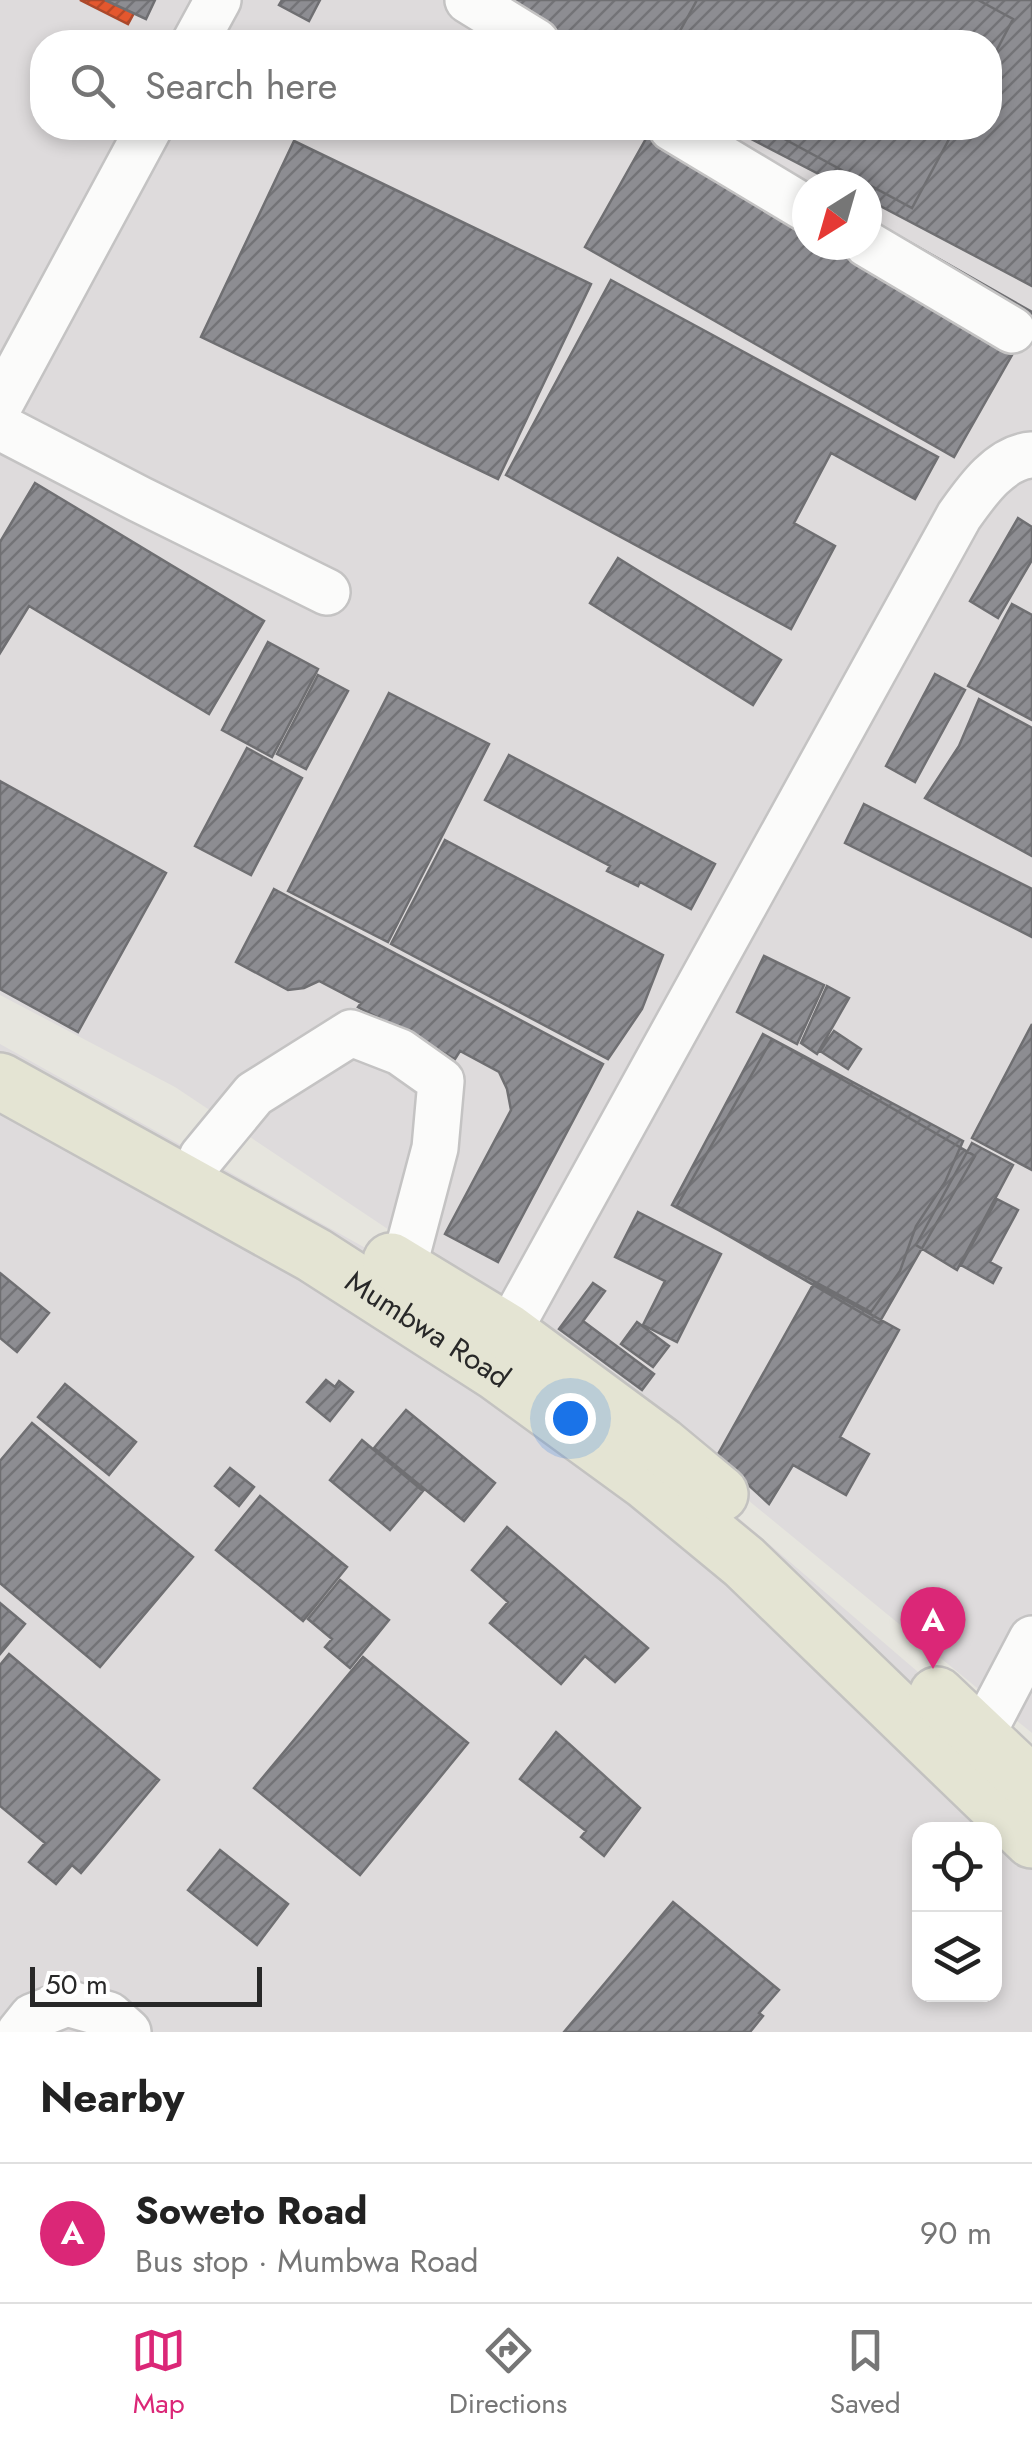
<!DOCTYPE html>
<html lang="en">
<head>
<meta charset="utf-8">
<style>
	body { margin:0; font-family:Jost,sans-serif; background:#f6f6f6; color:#222 }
	.controls { position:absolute; right:30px; bottom:30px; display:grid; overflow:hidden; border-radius:20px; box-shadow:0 5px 15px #0003 }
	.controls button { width:90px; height:90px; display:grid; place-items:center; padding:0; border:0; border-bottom:2px solid #e0e0e0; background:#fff; color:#222; font:50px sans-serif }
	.compass { position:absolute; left:792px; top:170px; width:90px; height:90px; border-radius:50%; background:#fff; box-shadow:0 5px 15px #0003; rotate:217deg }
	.scale { position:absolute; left:30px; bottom:25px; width:232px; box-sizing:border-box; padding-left:10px; border:5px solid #282828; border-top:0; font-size:28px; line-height:35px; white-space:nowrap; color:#282828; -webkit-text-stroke:8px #fff; paint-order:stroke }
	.you { position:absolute; left:570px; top:1418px; width:35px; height:35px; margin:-25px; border:8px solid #fff; border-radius:50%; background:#1a73e8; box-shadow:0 0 0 15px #1a73e833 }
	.badge { display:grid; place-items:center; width:65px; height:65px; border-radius:50%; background:#db2777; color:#fff; font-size:32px; font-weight:700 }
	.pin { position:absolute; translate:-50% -82px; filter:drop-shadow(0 2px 5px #0008) }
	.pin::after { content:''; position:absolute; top:52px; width:35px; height:30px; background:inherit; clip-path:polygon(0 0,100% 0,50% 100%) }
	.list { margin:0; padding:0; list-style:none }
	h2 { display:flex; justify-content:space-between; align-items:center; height:130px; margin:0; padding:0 40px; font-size:42px }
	h2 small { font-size:32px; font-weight:400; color:#767676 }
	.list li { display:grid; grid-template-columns:65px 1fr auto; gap:30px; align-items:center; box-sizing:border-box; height:140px; padding:0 40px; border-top:2px solid #e0e0e0 }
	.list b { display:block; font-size:38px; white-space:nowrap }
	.list p { margin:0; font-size:32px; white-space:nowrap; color:#767676 }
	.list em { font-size:32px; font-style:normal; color:#767676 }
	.icon { flex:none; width:55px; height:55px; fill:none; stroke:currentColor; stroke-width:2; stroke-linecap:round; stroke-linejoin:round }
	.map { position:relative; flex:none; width:1032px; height:2032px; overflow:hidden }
	.search { position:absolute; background:#fff; box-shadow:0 5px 15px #0003; left:30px; right:30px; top:30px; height:110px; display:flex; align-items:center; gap:25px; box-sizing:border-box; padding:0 35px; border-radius:40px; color:#767676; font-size:38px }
	.sheet { height:270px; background:#fff }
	nav { display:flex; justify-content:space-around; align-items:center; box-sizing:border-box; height:140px; border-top:2px solid #e0e0e0; background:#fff; font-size:28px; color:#767676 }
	nav a { display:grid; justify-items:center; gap:5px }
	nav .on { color:#db2777 }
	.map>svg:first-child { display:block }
	.industrial { fill:#dedbdc; fill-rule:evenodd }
	.shops { fill:url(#shops-hatch); stroke:#ac492c; stroke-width:2.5 }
	.industry { fill:url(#industry-hatch); stroke:#6f6f72; stroke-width:2.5 }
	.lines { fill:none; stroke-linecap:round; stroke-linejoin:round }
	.minor-casing { stroke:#c4c3c3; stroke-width:50 }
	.major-casing { stroke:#c3c2c0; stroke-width:60 }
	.minor { stroke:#fbfbfa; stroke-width:45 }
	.major { stroke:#e4e4d3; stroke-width:55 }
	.labels { text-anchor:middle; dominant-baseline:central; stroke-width:10; stroke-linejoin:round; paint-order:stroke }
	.street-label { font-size:30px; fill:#282828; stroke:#fff }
</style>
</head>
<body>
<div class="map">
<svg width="1032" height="2032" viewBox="0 0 1032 2032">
	<defs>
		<pattern id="shops-hatch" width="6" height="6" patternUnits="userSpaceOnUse" patternTransform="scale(2.5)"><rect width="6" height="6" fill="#e4572e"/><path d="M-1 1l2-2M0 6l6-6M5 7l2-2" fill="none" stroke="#b94827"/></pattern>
		<pattern id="industry-hatch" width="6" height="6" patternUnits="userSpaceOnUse" patternTransform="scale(2.5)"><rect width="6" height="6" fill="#8d8d92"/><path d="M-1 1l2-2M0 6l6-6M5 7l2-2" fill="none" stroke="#737377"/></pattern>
	</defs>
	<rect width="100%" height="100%" fill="#e6e5de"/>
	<!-- industrial -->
	<path class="industrial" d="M 0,0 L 1032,0 L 1032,1733 L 548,1336 L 175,1087 L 0,995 ZM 42,42 L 990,42 L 990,128 L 42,128 ZM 807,185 L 867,185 L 867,245 L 807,245 Z
		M 0,1044 L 403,1269 L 515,1326 L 996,1739 L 1032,1774 L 1032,2032 L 0,2032 ZM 920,1830 L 994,1830 L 994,1994 L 920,1994 Z"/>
	<!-- shops -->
	<path class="shops" d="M 80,0 L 141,0 L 128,24 Z"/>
	<!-- industry -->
	<path class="industry" d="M 105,0 L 155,0 L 146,19 Z
		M 282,0 L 320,0 L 309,21 L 279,5 Z
		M 487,0 L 1032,0 L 1032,286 L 867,199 L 867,185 L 840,185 L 730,128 L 990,128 L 990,42 L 568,42 Z
		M 697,0 L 978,0 L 1013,19 L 990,63 L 990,42 L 674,42 Z
		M 652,128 L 807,185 L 807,245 L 867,245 L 867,218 L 1032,312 L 1032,320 L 954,457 L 585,247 Z
		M 764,128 L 955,128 L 912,208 Z
		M 294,141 L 591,284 L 498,479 L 201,337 Z
		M 611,280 L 938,457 L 915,499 L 831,453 L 794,523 L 835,546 L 791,629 L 506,475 Z
		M 35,483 L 264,621 L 209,714 L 29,606 L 0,653 L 0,542 Z
		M 1018,518 L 1032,527 L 1032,560 L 998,618 L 970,601 Z
		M 618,558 L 781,660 L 753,705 L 590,603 Z
		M 1012,604 L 1032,615 L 1032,720 L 968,686 Z
		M 268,642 L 318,669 L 272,757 L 222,730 Z
		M 935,674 L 965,690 L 915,782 L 886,766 Z
		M 318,675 L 348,691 L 306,769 L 277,754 Z
		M 389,693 L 489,744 L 388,942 L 288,891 Z
		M 979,699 L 1032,728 L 1032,856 L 925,798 L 959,746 Z
		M 247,748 L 302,778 L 251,875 L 195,846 Z
		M 509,755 L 715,864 L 691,909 L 640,882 L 638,886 L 607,871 L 610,866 L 485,800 Z
		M 0,781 L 166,873 L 78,1032 L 0,989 Z
		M 864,804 L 1032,889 L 1032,937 L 845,843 Z
		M 445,840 L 663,955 L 642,1009 L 608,1059 L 391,944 Z
		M 274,889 L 603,1064 L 498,1262 L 445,1234 L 511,1110 L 507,1089 L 499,1072 L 460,1051 L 455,1059 L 358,1007 L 361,1003 L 319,981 L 304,988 L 288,990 L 236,962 Z
		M 764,956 L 824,985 L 797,1044 L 737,1012 Z
		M 827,986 L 849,998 L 817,1054 L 801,1043 Z
		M 1032,1024 L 1032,1170 L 972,1138 Z
		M 834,1031 L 861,1049 L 848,1069 L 820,1051 Z
		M 763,1034 L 963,1141 L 945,1182 L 916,1226 L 900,1271 L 871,1312 L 672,1205 Z
		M 772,1039 L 975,1156 L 879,1323 L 677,1206 Z
		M 972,1143 L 1013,1165 L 957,1270 L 916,1245 Z
		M 997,1199 L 1018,1210 L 990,1262 L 1001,1268 L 993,1283 L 961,1265 Z
		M 638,1212 L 721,1254 L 677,1342 L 643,1325 L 665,1281 L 615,1257 Z
		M 0,1273 L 49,1313 L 17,1352 L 0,1338 Z
		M 593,1283 L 605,1291 L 583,1321 L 654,1374 L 642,1390 L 559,1329 Z
		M 814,1283 L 899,1330 L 840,1437 L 869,1454 L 846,1495 L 793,1465 L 769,1504 L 717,1456 Z
		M 637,1322 L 669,1346 L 653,1367 L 621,1344 Z
		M 326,1380 L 335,1387 L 339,1381 L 353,1392 L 330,1421 L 307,1402 Z
		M 65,1384 L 136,1442 L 109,1475 L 38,1417 Z
		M 406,1410 L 495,1483 L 464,1521 L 374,1448 Z
		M 32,1423 L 193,1557 L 100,1667 L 0,1583 L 0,1461 Z
		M 362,1440 L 423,1491 L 390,1530 L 330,1480 Z
		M 230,1468 L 254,1487 L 239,1506 L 215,1486 Z
		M 260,1496 L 347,1567 L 303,1621 L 216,1550 Z
		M 507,1527 L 648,1648 L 615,1682 L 585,1656 L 561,1684 L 490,1623 L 508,1602 L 472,1570 Z
		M 340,1580 L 389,1620 L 350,1668 L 325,1647 L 332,1639 L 308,1619 Z
		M 0,1603 L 25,1624 L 0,1654 Z
		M 9,1654 L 159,1780 L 81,1873 L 72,1865 L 56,1884 L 29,1862 L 45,1843 L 0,1806 L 0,1665 Z
		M 363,1657 L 468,1743 L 360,1875 L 254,1788 Z
		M 556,1732 L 640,1808 L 604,1856 L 581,1837 L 586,1831 L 520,1779 Z
		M 220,1850 L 288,1904 L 257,1945 L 188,1890 Z
		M 673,1902 L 779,1990 L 759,2013 L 763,2016 L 750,2032 L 564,2032 Z"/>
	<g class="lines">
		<defs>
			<path id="minor" d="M 468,0 L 536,42
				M 195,42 L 218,0
				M 672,128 L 807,209
				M 867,244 L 1012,330
				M 0,404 L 149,128
				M 0,427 L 139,499 L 327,592
				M 202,1157 L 254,1094 L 351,1033 L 400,1052 L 441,1081 L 435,1148 L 403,1269
				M 508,1332 L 959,516 C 976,492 1000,457 1032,455
				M 964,1764 L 981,1736 L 1032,1639
				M 20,2032 L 32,2017 L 67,2003 L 109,2015 L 128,2032"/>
			<g id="major">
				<path id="s1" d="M 0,1081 L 314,1255 L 496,1372 L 647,1482 L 744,1562 L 1032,1840"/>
				<path d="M 391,1261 L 508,1332 L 661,1445 L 720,1494"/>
				<path d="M 937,1695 L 1032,1785"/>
			</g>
		</defs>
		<!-- minor casing -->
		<use href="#minor" class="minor-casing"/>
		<!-- major casing -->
		<use href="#major" class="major-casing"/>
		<!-- minor -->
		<use href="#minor" class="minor"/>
		<!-- major -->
		<use href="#major" class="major"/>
	</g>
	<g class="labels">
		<!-- street labels -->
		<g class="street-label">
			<text stroke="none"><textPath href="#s1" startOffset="495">Mumbwa Road</textPath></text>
		</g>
	</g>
</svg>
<div class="controls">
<button><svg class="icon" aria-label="locate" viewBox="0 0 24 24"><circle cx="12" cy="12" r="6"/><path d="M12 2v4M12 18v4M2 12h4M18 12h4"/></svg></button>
<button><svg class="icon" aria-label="layers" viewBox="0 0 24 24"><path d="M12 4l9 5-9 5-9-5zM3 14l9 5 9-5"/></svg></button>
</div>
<svg class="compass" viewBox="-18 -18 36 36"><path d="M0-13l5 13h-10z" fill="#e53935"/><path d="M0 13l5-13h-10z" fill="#767676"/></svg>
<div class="scale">50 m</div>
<div class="you"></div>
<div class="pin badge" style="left:933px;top:1669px">A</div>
<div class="search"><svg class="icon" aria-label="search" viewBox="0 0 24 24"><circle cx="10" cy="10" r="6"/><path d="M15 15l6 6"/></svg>Search here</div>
</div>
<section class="sheet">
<h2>Nearby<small></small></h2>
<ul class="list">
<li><span class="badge">A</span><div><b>Soweto Road</b><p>Bus stop · Mumbwa Road</p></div><em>90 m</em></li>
</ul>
</section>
<nav>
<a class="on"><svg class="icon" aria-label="map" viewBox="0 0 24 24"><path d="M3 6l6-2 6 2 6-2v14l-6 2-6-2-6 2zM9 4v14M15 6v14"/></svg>Map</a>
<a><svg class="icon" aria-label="directions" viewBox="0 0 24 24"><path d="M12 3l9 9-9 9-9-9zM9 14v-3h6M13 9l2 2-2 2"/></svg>Directions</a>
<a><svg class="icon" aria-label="saved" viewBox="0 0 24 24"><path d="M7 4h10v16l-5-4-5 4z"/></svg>Saved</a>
</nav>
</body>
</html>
